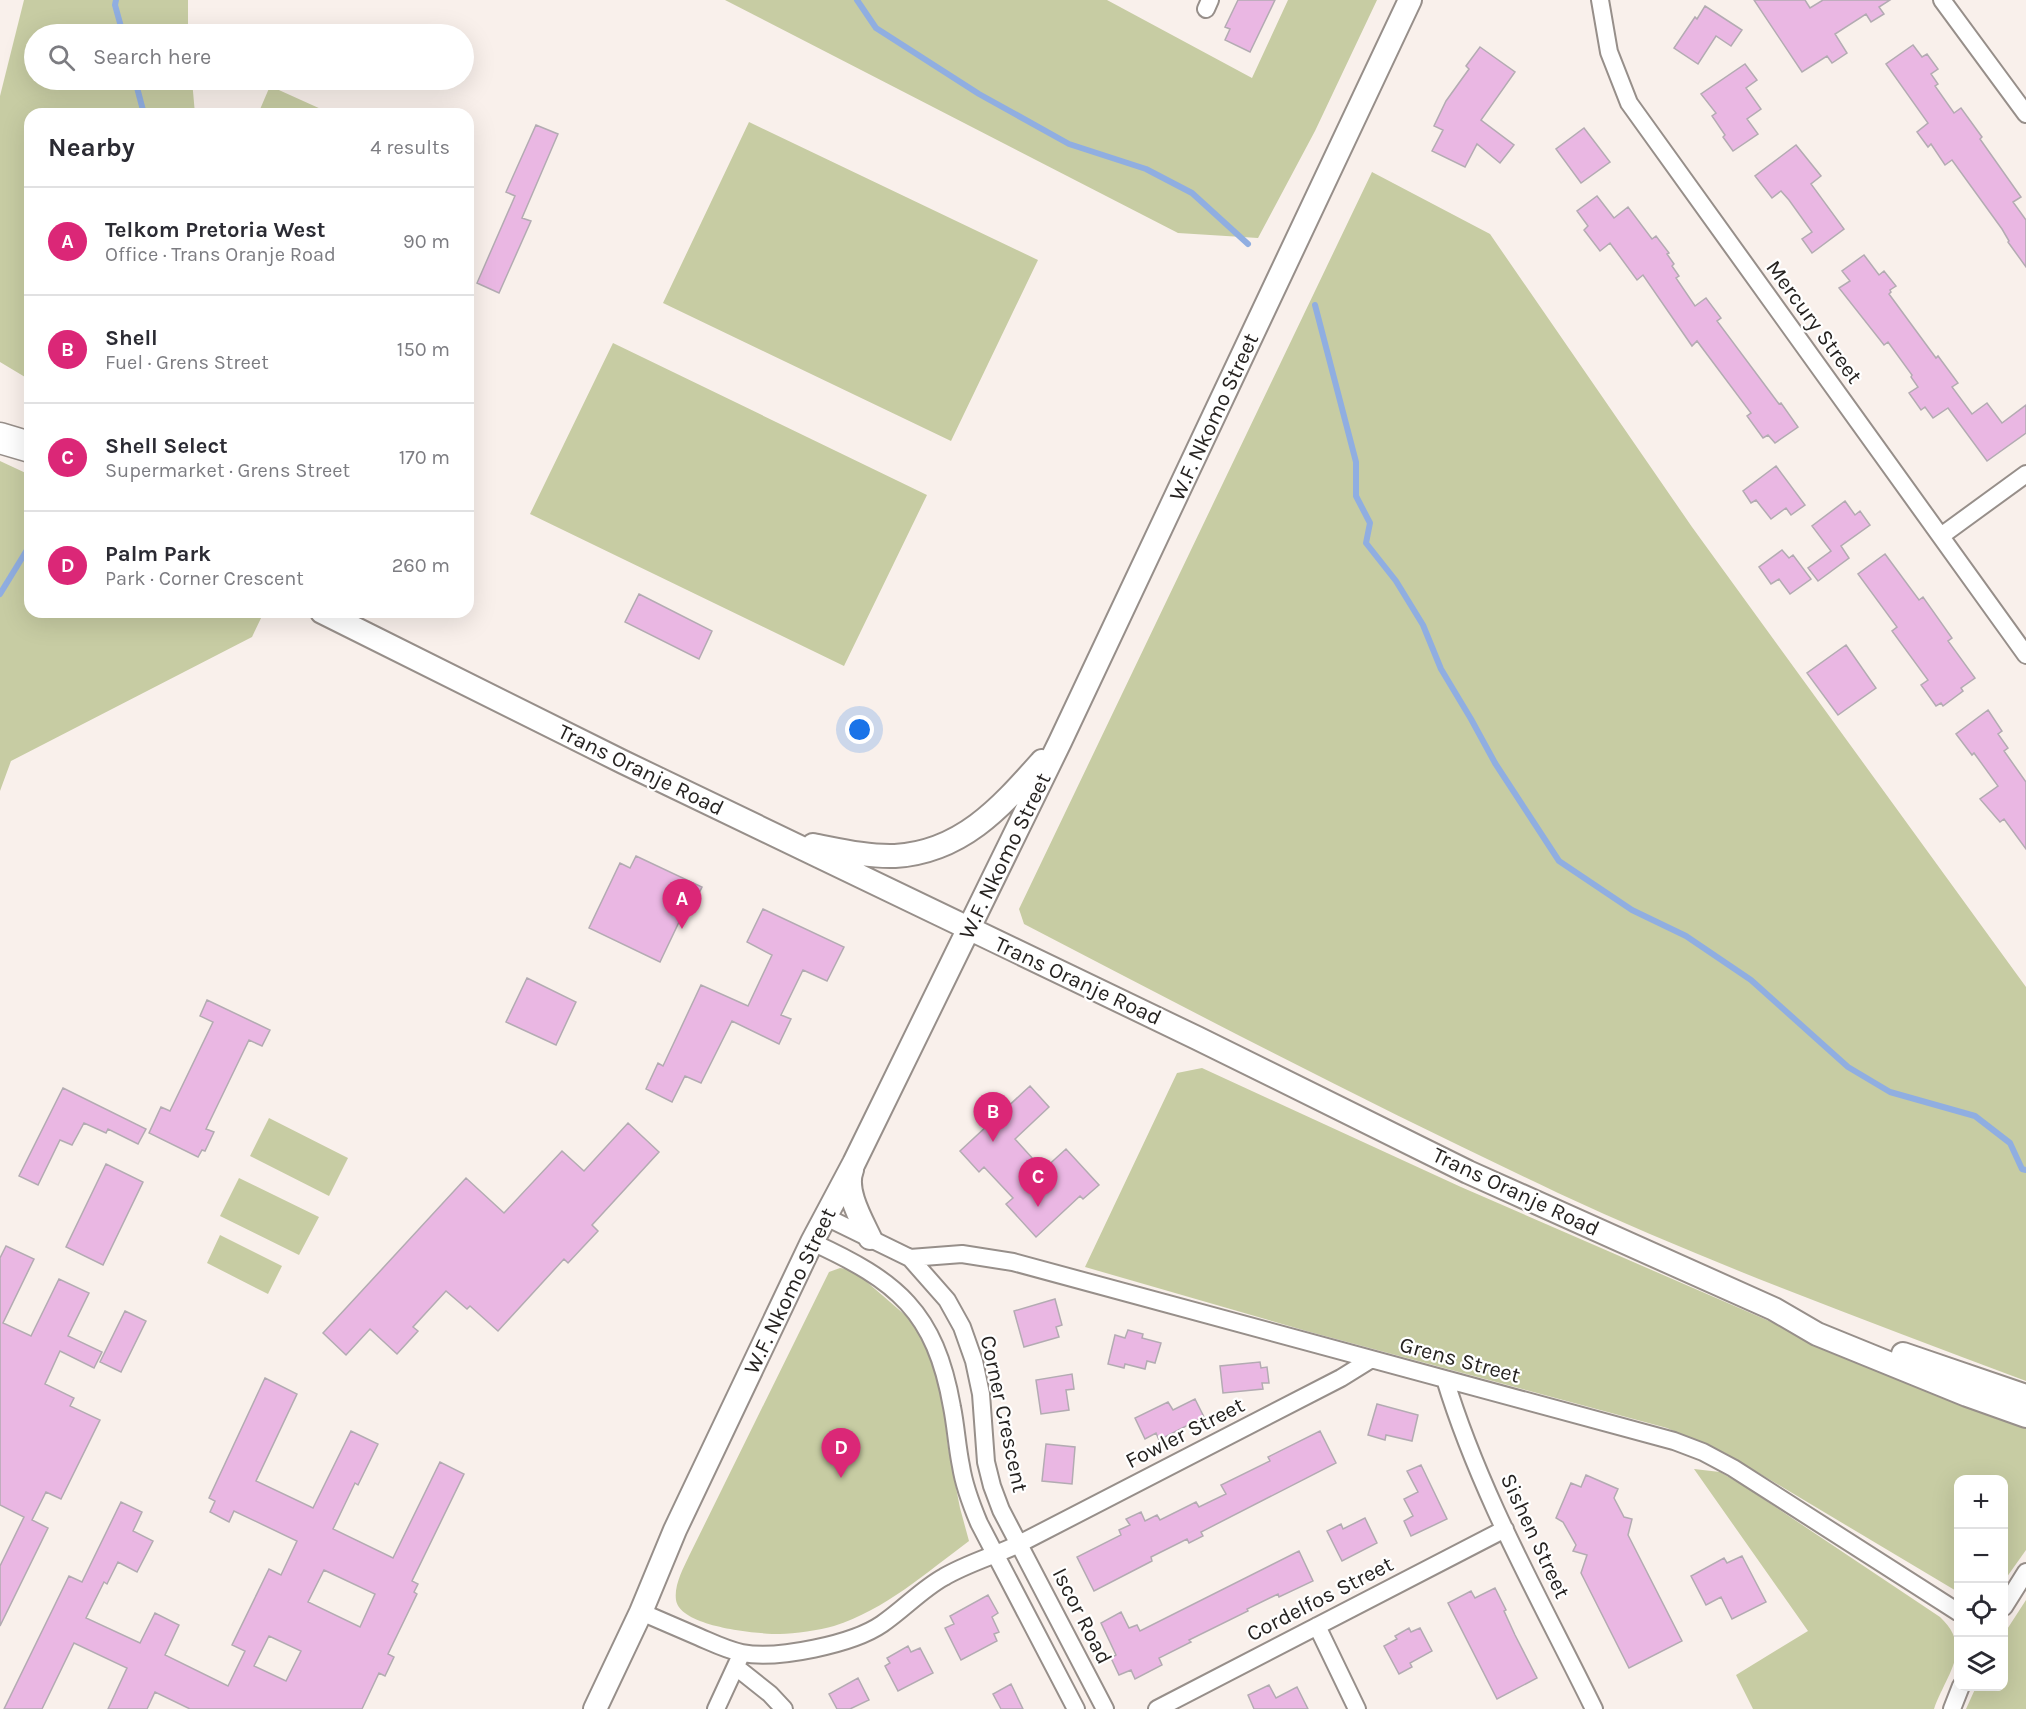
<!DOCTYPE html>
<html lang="en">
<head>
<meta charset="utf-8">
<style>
	body { margin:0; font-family:Karla,sans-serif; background:#f2f2f3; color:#2b2b33 }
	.controls { position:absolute; right:18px; bottom:18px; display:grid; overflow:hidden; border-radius:12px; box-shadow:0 6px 24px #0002 }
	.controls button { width:54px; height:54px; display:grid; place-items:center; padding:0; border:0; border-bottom:2px solid #e1e1e2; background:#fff; color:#2b2b33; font:30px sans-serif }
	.you { position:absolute; left:860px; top:730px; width:21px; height:21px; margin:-15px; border:4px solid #fff; border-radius:50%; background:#1a73e8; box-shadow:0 0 0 9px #1a73e833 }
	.badge { display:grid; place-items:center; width:39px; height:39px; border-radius:50%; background:#db2777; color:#fff; font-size:20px; font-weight:700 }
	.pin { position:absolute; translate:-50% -50px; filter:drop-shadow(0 2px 3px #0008) }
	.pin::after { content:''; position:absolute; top:32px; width:21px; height:18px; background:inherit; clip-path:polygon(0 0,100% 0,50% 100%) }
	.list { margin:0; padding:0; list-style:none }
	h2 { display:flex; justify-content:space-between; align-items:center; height:78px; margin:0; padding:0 24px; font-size:26px }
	h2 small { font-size:20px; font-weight:400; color:#7c7c81 }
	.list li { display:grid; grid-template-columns:39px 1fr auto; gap:18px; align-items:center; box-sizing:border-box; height:108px; padding:0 24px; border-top:2px solid #e1e1e2 }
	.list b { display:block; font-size:22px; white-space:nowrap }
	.list p { margin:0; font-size:20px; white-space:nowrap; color:#7c7c81 }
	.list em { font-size:20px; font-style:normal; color:#7c7c81 }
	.icon { flex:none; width:33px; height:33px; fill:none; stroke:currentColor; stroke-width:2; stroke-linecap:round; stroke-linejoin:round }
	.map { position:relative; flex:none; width:2026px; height:1709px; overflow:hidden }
	.search { position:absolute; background:#fff; box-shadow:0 6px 24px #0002; left:24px; top:24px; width:450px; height:66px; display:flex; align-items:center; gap:15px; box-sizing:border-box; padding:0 21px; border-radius:33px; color:#7c7c81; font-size:22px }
	.panel { position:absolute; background:#fff; box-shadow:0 6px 24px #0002; left:24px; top:108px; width:450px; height:510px; border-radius:18px }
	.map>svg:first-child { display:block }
	.green { fill:#c7cca3 }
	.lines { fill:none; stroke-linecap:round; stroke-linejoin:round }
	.stream { stroke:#90aee1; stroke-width:6 }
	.building { fill:#eab7e3; stroke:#b3abb2; stroke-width:1.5; fill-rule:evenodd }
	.minor-casing { stroke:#978f8a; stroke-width:20 }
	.secondary-casing { stroke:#978f8a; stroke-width:26 }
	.motorway-casing { stroke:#978f8a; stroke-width:33 }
	.minor { stroke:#fff; stroke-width:16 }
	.secondary { stroke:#fff; stroke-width:22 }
	.motorway { stroke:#fff; stroke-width:30 }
	.labels { text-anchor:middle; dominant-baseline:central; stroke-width:4.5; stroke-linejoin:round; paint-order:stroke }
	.street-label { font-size:22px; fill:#262321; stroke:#fff }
</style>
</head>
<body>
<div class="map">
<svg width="2026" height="1709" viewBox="0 0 2026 1709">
	<rect width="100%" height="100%" fill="#f9f0eb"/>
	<!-- green -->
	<path class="green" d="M 24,0 L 188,0 L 188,34 L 34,34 L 34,80 L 192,80 L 195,114 L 30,114 L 30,380 L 0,362 L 0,96 Z
		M 725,0 L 1107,0 L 1252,78 L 1288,0 L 1377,0 L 1315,131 L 1258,238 L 1178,233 Z
		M 270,86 L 332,114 L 258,114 Z
		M 749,122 L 1038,260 L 951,441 L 663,303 Z
		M 1372,172 L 1490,234 L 1692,527 L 2026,987 L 2026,1381 C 1869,1322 1711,1264 1558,1193 C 1378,1108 1200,1016 1024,924 L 1019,909 Z
		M 613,343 L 927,495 L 844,666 L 530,514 Z
		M 0,461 L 30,475 L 30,612 L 256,612 L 262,616 L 252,637 L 11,761 L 0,791 Z
		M 1202,1068 L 1461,1187 L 1870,1365 L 2026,1426 L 2026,1550 L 2004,1581 L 2004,1480 L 1958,1480 L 1958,1592 L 1725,1453 L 1667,1428 L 1310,1332 L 1085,1267 L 1177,1073 Z
		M 269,1118 L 348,1158 L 329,1196 L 250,1156 Z
		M 239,1178 L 319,1217 L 299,1255 L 220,1216 Z
		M 220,1235 L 282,1266 L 268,1294 L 207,1263 Z
		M 840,1268 L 853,1270 L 912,1321 L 928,1348 L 941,1385 L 948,1447 L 960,1508 L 969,1541 C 927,1572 885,1610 834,1626 C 820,1630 794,1634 780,1634 C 757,1634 680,1627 676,1600 C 674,1585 683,1569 689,1556 L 829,1272 Z
		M 1694,1469 L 1720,1472 L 1744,1486 L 1940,1617 C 1974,1649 1946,1674 1934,1709 L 1753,1709 L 1736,1675 L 1808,1631 Z
		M 2026,1600 L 2026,1709 L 1966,1709 L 1976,1687 L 2004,1686 L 2004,1634 Z"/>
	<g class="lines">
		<!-- stream -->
		<path class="stream" d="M 116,0 L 115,5 L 123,34
			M 857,0 L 876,28 L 979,94 L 1069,144 L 1146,169 L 1192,193 L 1248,244
			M 135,80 L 144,114
			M 1315,305 L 1356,462 L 1356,496 L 1370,523 L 1366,543 L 1396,581 L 1423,625 L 1441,669 L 1471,719 L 1495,763 L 1559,861 L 1632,910 L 1686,936 L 1751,980 L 1848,1067 L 1890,1092 L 1975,1116 L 2010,1143 L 2022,1169 L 2026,1170
			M 0,594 L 30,545"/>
	</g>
	<!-- building -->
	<path class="building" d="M 1238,0 L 1275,0 L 1250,52 L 1225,40 L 1230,29 L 1225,27 Z
		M 1754,0 L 1805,0 L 1810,8 L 1823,0 L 1890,0 L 1879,7 L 1884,14 L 1871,22 L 1866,14 L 1835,34 L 1847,53 L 1832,63 L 1827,56 L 1802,72 Z
		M 1705,6 L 1742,30 L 1731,46 L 1716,36 L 1698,64 L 1674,48 L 1695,17 L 1697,19 Z
		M 1913,45 L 1922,57 L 1927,54 L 1938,69 L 1931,74 L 1938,84 L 1935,86 L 1954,113 L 1961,108 L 1982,137 L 1980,139 L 2021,197 L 2013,202 L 2026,220 L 2026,267 L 2008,242 L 2009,241 L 2002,229 L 1952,160 L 1945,165 L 1931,144 L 1928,147 L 1917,132 L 1928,123 L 1886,64 Z
		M 1480,47 L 1515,72 L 1481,120 L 1514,145 L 1500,163 L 1477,144 L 1465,167 L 1432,151 L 1443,130 L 1434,126 L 1446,101 L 1469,69 L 1466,66 Z
		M 1745,64 L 1757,80 L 1746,88 L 1761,109 L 1747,119 L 1758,134 L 1733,151 L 1723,137 L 1725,135 L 1712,116 L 1716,113 L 1701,94 Z
		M 536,125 L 558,134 L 522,218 L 531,221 L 499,293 L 477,283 L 515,196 L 506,192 Z
		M 1584,128 L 1610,162 L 1581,183 L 1556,149 Z
		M 1796,145 L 1821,176 L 1811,184 L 1844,229 L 1812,253 L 1802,239 L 1812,232 L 1789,200 L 1781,191 L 1772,198 L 1755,176 Z
		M 1597,196 L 1614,218 L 1628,207 L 1652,239 L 1656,236 L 1669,253 L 1667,254 L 1674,264 L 1672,266 L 1679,276 L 1676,278 L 1695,306 L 1706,298 L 1721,318 L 1717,321 L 1779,404 L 1781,403 L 1798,427 L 1775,443 L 1768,435 L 1763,438 L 1747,416 L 1751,413 L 1697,341 L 1692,346 L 1643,275 L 1637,280 L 1610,243 L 1600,251 L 1584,230 L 1588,226 L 1577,211 Z
		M 1864,255 L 1879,275 L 1884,271 L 1896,286 L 1890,290 L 1891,292 L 1889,294 L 1936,358 L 1938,356 L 1958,383 L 1952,387 L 1972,414 L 1987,403 L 2002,423 L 2026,405 L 2026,433 L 1987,461 L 1948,408 L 1933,418 L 1925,407 L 1921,410 L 1909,393 L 1918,387 L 1911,377 L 1912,375 L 1888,342 L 1884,345 L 1839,288 L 1850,281 L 1842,271 Z
		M 1776,466 L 1805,505 L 1791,515 L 1786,508 L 1771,519 L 1756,500 L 1751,503 L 1743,491 Z
		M 1845,501 L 1855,515 L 1860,511 L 1870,525 L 1841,546 L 1849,558 L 1818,581 L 1808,568 L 1831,551 L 1812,526 Z
		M 1782,550 L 1789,558 L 1793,555 L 1811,579 L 1790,594 L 1779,579 L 1771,584 L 1759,567 Z
		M 1885,554 L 1919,600 L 1923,597 L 1952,638 L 1948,641 L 1975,678 L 1961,688 L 1963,691 L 1943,706 L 1941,703 L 1936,706 L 1921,685 L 1928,680 L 1892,631 L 1897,627 L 1858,574 Z
		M 639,594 L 712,631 L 699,659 L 625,622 Z
		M 1846,645 L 1876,688 L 1838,715 L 1807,673 Z
		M 1988,710 L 2002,731 L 1998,734 L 2008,748 L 2004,751 L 2026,782 L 2026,849 L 2004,819 L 2000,822 L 1980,799 L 1998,786 L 1974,753 L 1972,755 L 1956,734 Z
		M 636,856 L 702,887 L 685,922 L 680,920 L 660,962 L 589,928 L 620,863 L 630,868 Z
		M 763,909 L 844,947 L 827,981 L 803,970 L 781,1015 L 791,1019 L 779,1044 L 732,1021 L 701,1083 L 685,1076 L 672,1102 L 646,1089 L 658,1063 L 663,1066 L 701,985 L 748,1006 L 772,955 L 747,942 Z
		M 527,978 L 576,1002 L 556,1045 L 506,1022 Z
		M 207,1000 L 270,1030 L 262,1046 L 249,1040 L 206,1129 L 214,1132 L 205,1151 L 202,1150 L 198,1157 L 149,1133 L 161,1107 L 170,1111 L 213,1022 L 200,1016 Z
		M 1030,1086 L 1049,1107 L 1015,1139 L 1043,1170 L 1066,1149 L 1099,1185 L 1083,1199 L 1080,1196 L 1036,1237 L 1006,1204 L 1013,1198 L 984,1167 L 979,1172 L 960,1151 Z
		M 63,1088 L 146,1129 L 138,1144 L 108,1129 L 106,1133 L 84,1123 L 72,1145 L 60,1140 L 38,1185 L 19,1176 Z
		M 628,1123 L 659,1152 L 592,1225 L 598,1231 L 568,1263 L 564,1259 L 498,1331 L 470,1306 L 467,1309 L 446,1291 L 413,1327 L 418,1331 L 397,1354 L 370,1329 L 346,1355 L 323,1333 L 466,1178 L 504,1213 L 562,1151 L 584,1171 Z
		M 106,1164 L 143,1182 L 103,1265 L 66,1247 Z
		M 6,1246 L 34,1259 L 3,1323 L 31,1336 L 59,1279 L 89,1293 L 68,1336 L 102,1352 L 94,1368 L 60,1351 L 45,1384 L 74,1398 L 70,1406 L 100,1420 L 61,1499 L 46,1492 L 32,1520 L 48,1528 L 0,1626 L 0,1566 L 24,1517 L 0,1505 L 0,1258 Z
		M 1055,1299 L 1062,1325 L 1056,1327 L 1059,1337 L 1024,1347 L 1014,1311 Z
		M 125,1311 L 146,1321 L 121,1372 L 100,1362 Z
		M 1128,1330 L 1143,1334 L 1142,1338 L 1161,1343 L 1155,1363 L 1147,1361 L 1145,1369 L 1125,1364 L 1124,1368 L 1108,1364 L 1115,1335 L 1125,1338 Z
		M 1260,1362 L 1261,1368 L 1267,1367 L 1269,1383 L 1262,1383 L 1263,1389 L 1223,1393 L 1220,1366 Z
		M 1072,1374 L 1074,1389 L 1066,1390 L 1069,1410 L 1041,1414 L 1036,1380 Z
		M 265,1378 L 297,1394 L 256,1481 L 313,1508 L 351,1431 L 378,1444 L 358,1485 L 355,1483 L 333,1529 L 393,1558 L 440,1462 L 464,1474 L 412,1581 L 418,1584 L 414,1592 L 417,1594 L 388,1654 L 394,1657 L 385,1676 L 379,1673 L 362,1709 L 190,1709 L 155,1692 L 147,1709 L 108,1709 L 127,1668 L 74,1643 L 42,1709 L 4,1709 L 69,1576 L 82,1582 L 121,1502 L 142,1512 L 133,1531 L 153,1541 L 137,1572 L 118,1562 L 107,1584 L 104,1582 L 86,1618 L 140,1643 L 155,1613 L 179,1625 L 165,1655 L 228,1686 L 245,1651 L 232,1645 L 269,1569 L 281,1575 L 297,1541 L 234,1511 L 229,1522 L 210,1512 L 215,1501 L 209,1498 ZM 324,1570 L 375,1594 L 360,1627 L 308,1602 ZM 269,1636 L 301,1651 L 286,1681 L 254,1666 Z
		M 1195,1399 L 1204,1417 L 1159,1440 L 1156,1433 L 1145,1439 L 1135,1418 L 1168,1402 L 1173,1410 Z
		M 1377,1404 L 1418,1415 L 1412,1441 L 1386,1435 L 1385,1440 L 1368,1435 Z
		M 1320,1431 L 1336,1463 L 1201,1532 L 1203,1536 L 1189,1543 L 1187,1539 L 1151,1557 L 1152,1561 L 1094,1591 L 1077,1557 L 1121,1535 L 1119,1530 L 1130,1525 L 1126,1519 L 1141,1512 L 1145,1521 L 1157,1515 L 1160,1520 L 1196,1502 L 1199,1507 L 1226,1494 L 1221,1485 L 1270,1461 L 1268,1457 Z
		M 1046,1444 L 1075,1447 L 1072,1484 L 1042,1481 Z
		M 1421,1465 L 1447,1519 L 1411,1536 L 1404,1521 L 1413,1516 L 1404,1499 L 1418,1492 L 1407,1471 Z
		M 1586,1475 L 1618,1489 L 1614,1498 L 1624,1517 L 1632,1519 L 1628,1535 L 1682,1641 L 1629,1668 L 1581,1573 L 1587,1555 L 1573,1551 L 1576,1545 L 1563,1522 L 1556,1518 L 1571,1483 L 1581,1487 Z
		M 1365,1518 L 1377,1543 L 1342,1561 L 1327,1531 L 1341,1524 L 1343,1529 Z
		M 1299,1551 L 1313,1581 L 1279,1597 L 1278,1594 L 1247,1609 L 1248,1611 L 1189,1640 L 1191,1642 L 1159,1658 L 1162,1665 L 1135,1679 L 1131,1670 L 1119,1675 L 1111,1658 L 1116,1655 L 1101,1623 L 1121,1612 L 1129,1628 L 1137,1625 L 1140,1631 Z
		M 1742,1556 L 1766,1602 L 1732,1619 L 1721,1597 L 1706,1605 L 1691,1576 L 1724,1558 L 1727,1563 Z
		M 1495,1588 L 1506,1610 L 1504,1611 L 1515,1635 L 1537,1678 L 1497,1699 L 1448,1603 L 1471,1591 L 1475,1598 Z
		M 988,1595 L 998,1613 L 992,1617 L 999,1632 L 994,1634 L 997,1641 L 961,1660 L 945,1628 L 954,1624 L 950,1616 Z
		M 1409,1628 L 1411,1632 L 1420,1628 L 1432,1651 L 1410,1663 L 1412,1667 L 1399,1674 L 1384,1646 L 1397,1639 L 1395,1636 Z
		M 908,1646 L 911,1652 L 920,1648 L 933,1673 L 898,1691 L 885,1666 L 890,1663 L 887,1658 Z
		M 858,1678 L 869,1700 L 850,1709 L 837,1709 L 829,1694 Z
		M 1011,1684 L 1023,1709 L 1001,1709 L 993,1694 Z
		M 1269,1685 L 1276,1698 L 1297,1687 L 1308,1709 L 1254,1709 L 1248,1695 Z"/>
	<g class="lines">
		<defs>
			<path id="minor" d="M 1600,0 L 1609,52 L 1629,103 L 2026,655
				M 1942,0 L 2026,114
				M 1206,9 L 1210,0
				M 1941,536 L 2026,474
				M 826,1217 L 910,1258 L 947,1300 L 962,1327 L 974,1361 L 981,1394 L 986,1462 L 992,1486 L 1001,1510 L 1105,1709
				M 812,1242 C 897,1281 935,1311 952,1407 C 956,1427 957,1447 961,1466 C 964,1486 971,1504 979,1523 L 1076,1709
				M 910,1258 L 962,1254 L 1013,1262 L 1674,1441 L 1703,1452 L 1733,1468 L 1958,1612
				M 1445,1379 C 1480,1494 1541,1601 1594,1709
				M 2004,1607 L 2026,1572
				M 641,1612 C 660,1620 680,1629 699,1637 C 713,1643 727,1650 742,1653 C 777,1660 853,1644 882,1624 C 904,1609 922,1589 944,1577 C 968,1563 994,1556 1019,1544 L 1341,1378 L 1370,1360
				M 1317,1626 L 1357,1709
				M 736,1667 L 770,1694 L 784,1709
				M 716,1709 L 740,1657
				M 1157,1709 L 1505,1529
				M 1952,1709 L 1961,1686"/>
			<path id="secondary" d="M 322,612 L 623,762 L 1197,1038 L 1468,1172 L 1774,1309 L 1817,1334 L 1967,1395 L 2026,1416
				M 813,845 C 839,850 868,857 895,856 C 962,852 1001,807 1042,761
				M 852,1170 C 844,1190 861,1219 870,1238
				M 1903,1354 L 2026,1396
				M 595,1709 L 641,1612 L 675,1530 L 812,1242 L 854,1163 L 1060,742 L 1410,0"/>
			<path id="motorway" d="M 0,438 L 30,447"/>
		</defs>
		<!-- minor casing -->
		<use href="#minor" class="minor-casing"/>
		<!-- secondary casing -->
		<use href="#secondary" class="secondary-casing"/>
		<!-- motorway casing -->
		<use href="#motorway" class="motorway-casing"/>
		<!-- minor -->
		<use href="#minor" class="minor"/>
		<!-- secondary -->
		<use href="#secondary" class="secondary"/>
		<!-- motorway -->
		<use href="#motorway" class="motorway"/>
	</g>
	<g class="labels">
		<!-- street labels -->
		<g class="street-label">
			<text transform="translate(1814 322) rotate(54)">Mercury Street</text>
			<text transform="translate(1214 417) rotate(-65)">W.F. Nkomo Street</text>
			<text transform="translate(641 770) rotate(26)">Trans Oranje Road</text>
			<text transform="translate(1005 856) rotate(-64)">W.F. Nkomo Street</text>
			<text transform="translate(1078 981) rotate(25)">Trans Oranje Road</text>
			<text transform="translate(1516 1192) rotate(25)">Trans Oranje Road</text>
			<text transform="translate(790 1291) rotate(-64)">W.F. Nkomo Street</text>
			<text transform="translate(1460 1360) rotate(15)">Grens Street</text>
			<text transform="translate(1004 1414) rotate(78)">Corner Crescent</text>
			<text transform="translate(1185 1433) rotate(-27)">Fowler Street</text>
			<text transform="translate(1535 1536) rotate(65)">Sishen Street</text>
			<text transform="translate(1320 1599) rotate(-27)">Cordelfos Street</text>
			<text transform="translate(1082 1616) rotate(63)">Iscor Road</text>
		</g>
	</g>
</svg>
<div class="controls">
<button>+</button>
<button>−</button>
<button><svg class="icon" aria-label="locate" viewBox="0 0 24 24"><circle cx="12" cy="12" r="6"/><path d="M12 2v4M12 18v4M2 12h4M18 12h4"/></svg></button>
<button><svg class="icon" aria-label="layers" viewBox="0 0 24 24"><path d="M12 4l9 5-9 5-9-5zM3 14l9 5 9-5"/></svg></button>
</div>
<div class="you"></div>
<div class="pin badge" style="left:682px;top:929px">A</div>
<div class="pin badge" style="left:993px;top:1142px">B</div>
<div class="pin badge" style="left:1038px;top:1207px">C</div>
<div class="pin badge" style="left:841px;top:1478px">D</div>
<div class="search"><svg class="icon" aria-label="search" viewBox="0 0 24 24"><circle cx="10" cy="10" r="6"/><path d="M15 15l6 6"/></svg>Search here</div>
<section class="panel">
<h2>Nearby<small>4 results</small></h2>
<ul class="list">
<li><span class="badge">A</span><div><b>Telkom Pretoria West</b><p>Office · Trans Oranje Road</p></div><em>90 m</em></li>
<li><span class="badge">B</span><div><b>Shell</b><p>Fuel · Grens Street</p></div><em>150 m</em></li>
<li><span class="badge">C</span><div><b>Shell Select</b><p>Supermarket · Grens Street</p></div><em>170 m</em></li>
<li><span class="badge">D</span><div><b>Palm Park</b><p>Park · Corner Crescent</p></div><em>260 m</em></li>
</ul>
</section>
</div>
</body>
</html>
